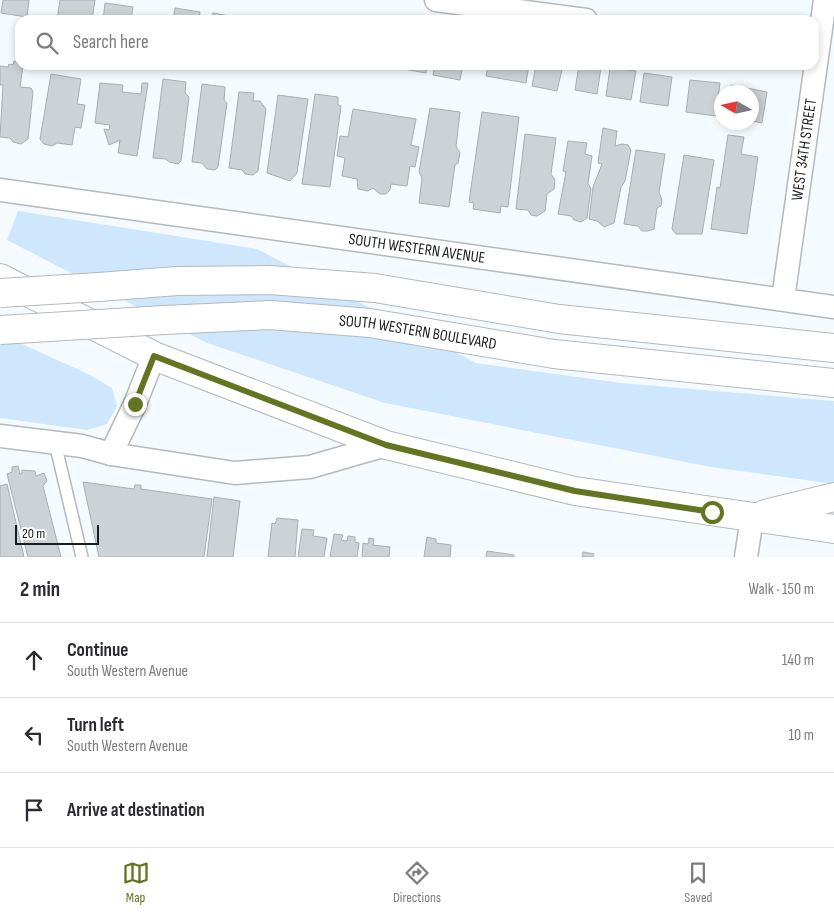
<!DOCTYPE html>
<html lang="en">
<head>
<meta charset="utf-8">
<style>
	body { margin:0; font-family:"Sofia Sans Condensed",sans-serif; background:#f2f2f3; color:#2b2b33 }
	.compass { position:absolute; left:714px; top:85px; width:45px; height:45px; border-radius:50%; background:#fff; box-shadow:0 2px 8px #0003; rotate:279deg }
	.scale { position:absolute; left:15px; bottom:12px; width:84px; box-sizing:border-box; padding-left:5px; border:2px solid #191b1c; border-top:0; font-size:14px; line-height:18px; white-space:nowrap; color:#191b1c; -webkit-text-stroke:4px #fff; paint-order:stroke }
	.stop { position:absolute; width:15px; height:15px; margin:-11px; border:4px solid #647522; border-radius:50%; background:#fff }
	.stop.end { background:#647522; border-color:#fff; box-shadow:0 1px 5px #0008 }
	.list { margin:0; padding:0; list-style:none }
	h2 { display:flex; justify-content:space-between; align-items:center; height:65px; margin:0; padding:0 20px; font-size:21px }
	h2 small { font-size:16px; font-weight:400; color:#7c7c81 }
	.list li { display:grid; grid-template-columns:32px 1fr auto; gap:15px; align-items:center; box-sizing:border-box; height:75px; padding:0 20px; border-top:1px solid #e1e1e2 }
	.list b { display:block; font-size:19px; white-space:nowrap }
	.list p { margin:0; font-size:16px; white-space:nowrap; color:#7c7c81 }
	.list em { font-size:16px; font-style:normal; color:#7c7c81 }
	.icon { flex:none; width:28px; height:28px; fill:none; stroke:currentColor; stroke-width:2; stroke-linecap:round; stroke-linejoin:round }
	.map { position:relative; flex:none; width:834px; height:557px; overflow:hidden }
	.search { position:absolute; background:#fff; box-shadow:0 2px 8px #0003; left:15px; right:15px; top:15px; height:55px; display:flex; align-items:center; gap:12px; box-sizing:border-box; padding:0 18px; border-radius:15px; color:#7c7c81; font-size:19px }
	.sheet { height:290px; background:#fff }
	nav { display:flex; justify-content:space-around; align-items:center; box-sizing:border-box; height:70px; border-top:1px solid #e1e1e2; background:#fff; font-size:14px; color:#7c7c81 }
	nav a { display:grid; justify-items:center; gap:2px }
	nav .on { color:#647522 }
	.map>svg:first-child { display:block }
	.green { fill:#cee7fd }
	.building { fill:#cdd2d7; stroke:#a9aeb3 }
	.lines { fill:none; stroke-linecap:round; stroke-linejoin:round }
	.service-casing { stroke:#b4b9bd; stroke-width:14 }
	.minor-casing { stroke:#b4b9bd; stroke-width:25 }
	.tertiary-casing { stroke:#b4b9bd; stroke-width:30 }
	.secondary-casing { stroke:#b4b9bd; stroke-width:30 }
	.service { stroke:#fff; stroke-width:11 }
	.minor { stroke:#fff; stroke-width:22 }
	.tertiary { stroke:#fff; stroke-width:28 }
	.secondary { stroke:#fff; stroke-width:28 }
	.tertiary-bridge-casing { stroke:#b4b9bd; stroke-width:30; stroke-linecap:butt }
	.tertiary-bridge { stroke:#fff; stroke-width:28 }
	.route { stroke:#647522; stroke-width:6 }
	.labels { text-anchor:middle; dominant-baseline:central; stroke-width:4; stroke-linejoin:round; paint-order:stroke }
	.street-label { font-size:16px; fill:#191b1c; stroke:#fff }
</style>
</head>
<body>
<div class="map">
<svg width="834" height="557" viewBox="0 0 834 557">
	<rect width="100%" height="100%" fill="#f5faff"/>
	<!-- green -->
	<path class="green" d="M 18,211 L 257,249 L 476,363 L 621,383 L 834,401 L 834,484 L 711,467 L 385,403 L 207,343 L 7,240 Z
		M 0,334 L 88,374 L 112,388 L 117,406 L 107,424 L 87,430 L 0,418 Z"/>
	<!-- building -->
	<path class="building" d="M 3,0 L 29,0 L 27,17 L 1,13 Z
		M 60,0 L 95,0 L 92,20 L 57,20 Z
		M 105,3 L 133,7 L 131,20 L 103,20 Z
		M 175,8 L 200,12 L 199,20 L 173,20 Z
		M 213,13 L 240,18 L 240,20 L 211,20 Z
		M 14,61 L 23,65 L 20,87 L 31,88 L 33,92 L 28,139 L 21,144 L 13,142 L 10,138 L 0,137 L 3,85 L 0,85 L 0,66 L 8,67 L 9,64 L 13,65 Z
		M 381,65 L 427,65 L 426,73 Z
		M 435,65 L 463,65 L 460,80 L 433,75 Z
		M 488,65 L 529,65 L 526,83 L 486,76 Z
		M 536,65 L 563,65 L 557,91 L 532,86 Z
		M 579,65 L 601,67 L 597,94 L 575,90 Z
		M 610,68 L 636,71 L 631,100 L 606,96 Z
		M 644,73 L 672,77 L 668,106 L 640,102 Z
		M 51,74 L 81,79 L 77,104 L 85,105 L 81,128 L 75,127 L 72,145 L 57,143 L 52,146 L 44,144 L 40,139 Z
		M 163,79 L 186,82 L 185,93 L 189,97 L 181,161 L 178,164 L 169,162 L 166,159 L 153,158 Z
		M 690,80 L 720,83 L 716,116 L 686,112 Z
		M 100,83 L 123,85 L 122,92 L 141,94 L 142,83 L 148,83 L 137,156 L 118,153 L 120,140 L 109,145 L 104,129 L 109,130 L 110,125 L 95,123 Z
		M 202,84 L 225,87 L 224,100 L 227,103 L 218,167 L 215,170 L 207,169 L 202,163 L 192,162 Z
		M 731,85 L 767,92 L 762,123 L 752,121 L 752,92 L 730,92 Z
		M 239,92 L 254,93 L 253,101 L 260,101 L 266,109 L 258,171 L 253,175 L 245,174 L 242,170 L 229,168 Z
		M 315,94 L 338,97 L 338,105 L 341,106 L 330,187 L 302,184 Z
		M 278,95 L 308,99 L 297,173 L 290,181 L 267,173 Z
		M 430,108 L 460,112 L 456,146 L 460,153 L 458,163 L 455,165 L 449,207 L 419,203 L 422,178 L 419,172 Z
		M 353,109 L 416,119 L 411,145 L 419,147 L 415,167 L 410,166 L 407,186 L 391,184 L 390,190 L 386,194 L 380,194 L 373,188 L 368,191 L 358,189 L 357,179 L 342,176 L 345,158 L 337,156 L 340,136 L 348,137 Z
		M 482,112 L 519,117 L 508,207 L 501,206 L 500,213 L 473,209 L 474,203 L 469,202 Z
		M 603,128 L 617,131 L 615,146 L 622,144 L 628,145 L 631,150 L 625,181 L 621,187 L 614,223 L 604,227 L 597,221 L 589,219 L 593,187 L 602,164 L 598,163 Z
		M 525,134 L 556,138 L 551,174 L 555,180 L 554,189 L 547,194 L 545,211 L 537,216 L 531,215 L 528,210 L 516,209 Z
		M 728,135 L 744,137 L 741,154 L 758,157 L 747,234 L 711,229 L 717,187 L 720,188 Z
		M 568,141 L 587,143 L 585,154 L 592,156 L 588,183 L 591,189 L 587,218 L 581,222 L 574,220 L 571,216 L 558,214 L 566,172 L 563,171 Z
		M 636,150 L 665,154 L 659,192 L 662,200 L 661,206 L 657,208 L 654,229 L 648,231 L 642,231 L 638,226 L 624,224 Z
		M 684,155 L 714,160 L 702,234 L 676,234 L 672,229 Z
		M 18,466 L 20,474 L 22,473 L 22,470 L 35,471 L 36,476 L 44,473 L 47,481 L 43,486 L 61,557 L 28,557 L 7,474 L 12,472 L 12,467 Z
		M 83,482 L 134,489 L 135,485 L 141,485 L 141,489 L 212,499 L 204,557 L 99,557 Z
		M 7,484 L 24,557 L 0,557 L 0,486 Z
		M 214,497 L 240,501 L 233,557 L 207,557 Z
		M 277,518 L 298,520 L 295,557 L 268,557 L 272,523 L 275,524 Z
		M 302,529 L 314,530 L 313,536 L 327,538 L 324,557 L 298,557 Z
		M 334,534 L 343,535 L 341,540 L 347,541 L 348,536 L 355,537 L 355,542 L 359,543 L 357,557 L 330,557 Z
		M 427,537 L 436,539 L 436,543 L 451,545 L 450,557 L 424,557 Z
		M 369,538 L 374,539 L 373,545 L 390,547 L 389,557 L 362,557 L 363,543 L 368,544 Z
		M 487,551 L 514,555 L 514,557 L 486,557 Z
		M 583,552 L 594,554 L 593,557 L 582,557 Z"/>
	<g class="lines">
		<defs>
			<path id="service" d="M 55,443 L 82,557"/>
			<g id="minor">
				<path d="M 436,0 L 586,20"/>
				<path id="s1" d="M 0,190 L 834,307"/>
				<path id="s2" d="M 783,299 L 825,0"/>
				<path d="M 0,436 L 82,446 L 111,454 L 135,404 L 154,356"/>
				<path d="M 111,454 L 235,473 L 310,467 L 386,445"/>
				<path d="M 746,557 L 752,518"/>
			</g>
			<g id="tertiary">
				<path d="M 99,287 L 177,281 L 270,280 L 375,288 L 559,319 L 834,348"/>
				<path id="s3" d="M 164,320 L 270,315 L 370,323 L 554,354 L 834,383"/>
			</g>
			<path id="secondary" d="M 0,278 L 154,356 L 386,445 L 575,491 L 834,529
				M 765,514 L 834,497"/>
		</defs>
		<!-- service casing -->
		<use href="#service" class="service-casing"/>
		<!-- minor casing -->
		<use href="#minor" class="minor-casing"/>
		<!-- tertiary casing -->
		<use href="#tertiary" class="tertiary-casing"/>
		<!-- secondary casing -->
		<use href="#secondary" class="secondary-casing"/>
		<!-- service -->
		<use href="#service" class="service"/>
		<!-- minor -->
		<use href="#minor" class="minor"/>
		<!-- tertiary -->
		<use href="#tertiary" class="tertiary"/>
		<!-- secondary -->
		<use href="#secondary" class="secondary"/>
		<defs>
			<path id="tertiary-bridge" d="M 0,293 L 99,287
				M 0,330 L 164,320"/>
		</defs>
		<!-- tertiary-bridge casing -->
		<use href="#tertiary-bridge" class="tertiary-bridge-casing"/>
		<!-- tertiary-bridge -->
		<use href="#tertiary-bridge" class="tertiary-bridge"/>
	</g>
	<g class="lines">
		<!-- route -->
		<path class="route" d="M 135,404 L 154,356 L 386,445 L 575,491 L 712,512"/>
	</g>
	<g class="labels">
		<!-- street labels -->
		<g class="street-label">
			<text stroke="none"><textPath href="#s2" startOffset="151">WEST 34TH STREET</textPath></text>
			<text stroke="none"><textPath href="#s1" startOffset="421">SOUTH WESTERN AVENUE</textPath></text>
			<text stroke="none"><textPath href="#s3" startOffset="255">SOUTH WESTERN BOULEVARD</textPath></text>
		</g>
	</g>
</svg>
<svg class="compass" viewBox="-18 -18 36 36"><path d="M0-13l5 13h-10z" fill="#e53935"/><path d="M0 13l5-13h-10z" fill="#7c7c81"/></svg>
<div class="scale">20 m</div>
<div class="stop" style="left:712px;top:512px"></div>
<div class="stop end" style="left:135px;top:404px"></div>
<div class="search"><svg class="icon" aria-label="search" viewBox="0 0 24 24"><circle cx="10" cy="10" r="6"/><path d="M15 15l6 6"/></svg>Search here</div>
</div>
<section class="sheet">
<h2>2 min<small>Walk · 150 m</small></h2>
<ul class="list">
<li><svg class="icon" aria-label="ahead" viewBox="0 0 24 24"><path d="M12 20V5M6 11l6-6 6 6"/></svg><div><b>Continue</b><p>South Western Avenue</p></div><em>140 m</em></li>
<li><svg class="icon" aria-label="left" viewBox="0 0 24 24"><path d="M17 20v-9H6M10 6l-5 5 5 5"/></svg><div><b>Turn left</b><p>South Western Avenue</p></div><em>10 m</em></li>
<li><svg class="icon" aria-label="arrive" viewBox="0 0 24 24"><path d="M6 21V4h12l-3 4 3 4H6"/></svg><div><b>Arrive at destination</b></div></li>
</ul>
</section>
<nav>
<a class="on"><svg class="icon" aria-label="map" viewBox="0 0 24 24"><path d="M3 6l6-2 6 2 6-2v14l-6 2-6-2-6 2zM9 4v14M15 6v14"/></svg>Map</a>
<a><svg class="icon" aria-label="directions" viewBox="0 0 24 24"><path d="M12 3l9 9-9 9-9-9zM9 14v-3h6M13 9l2 2-2 2"/></svg>Directions</a>
<a><svg class="icon" aria-label="saved" viewBox="0 0 24 24"><path d="M7 4h10v16l-5-4-5 4z"/></svg>Saved</a>
</nav>
</body>
</html>
